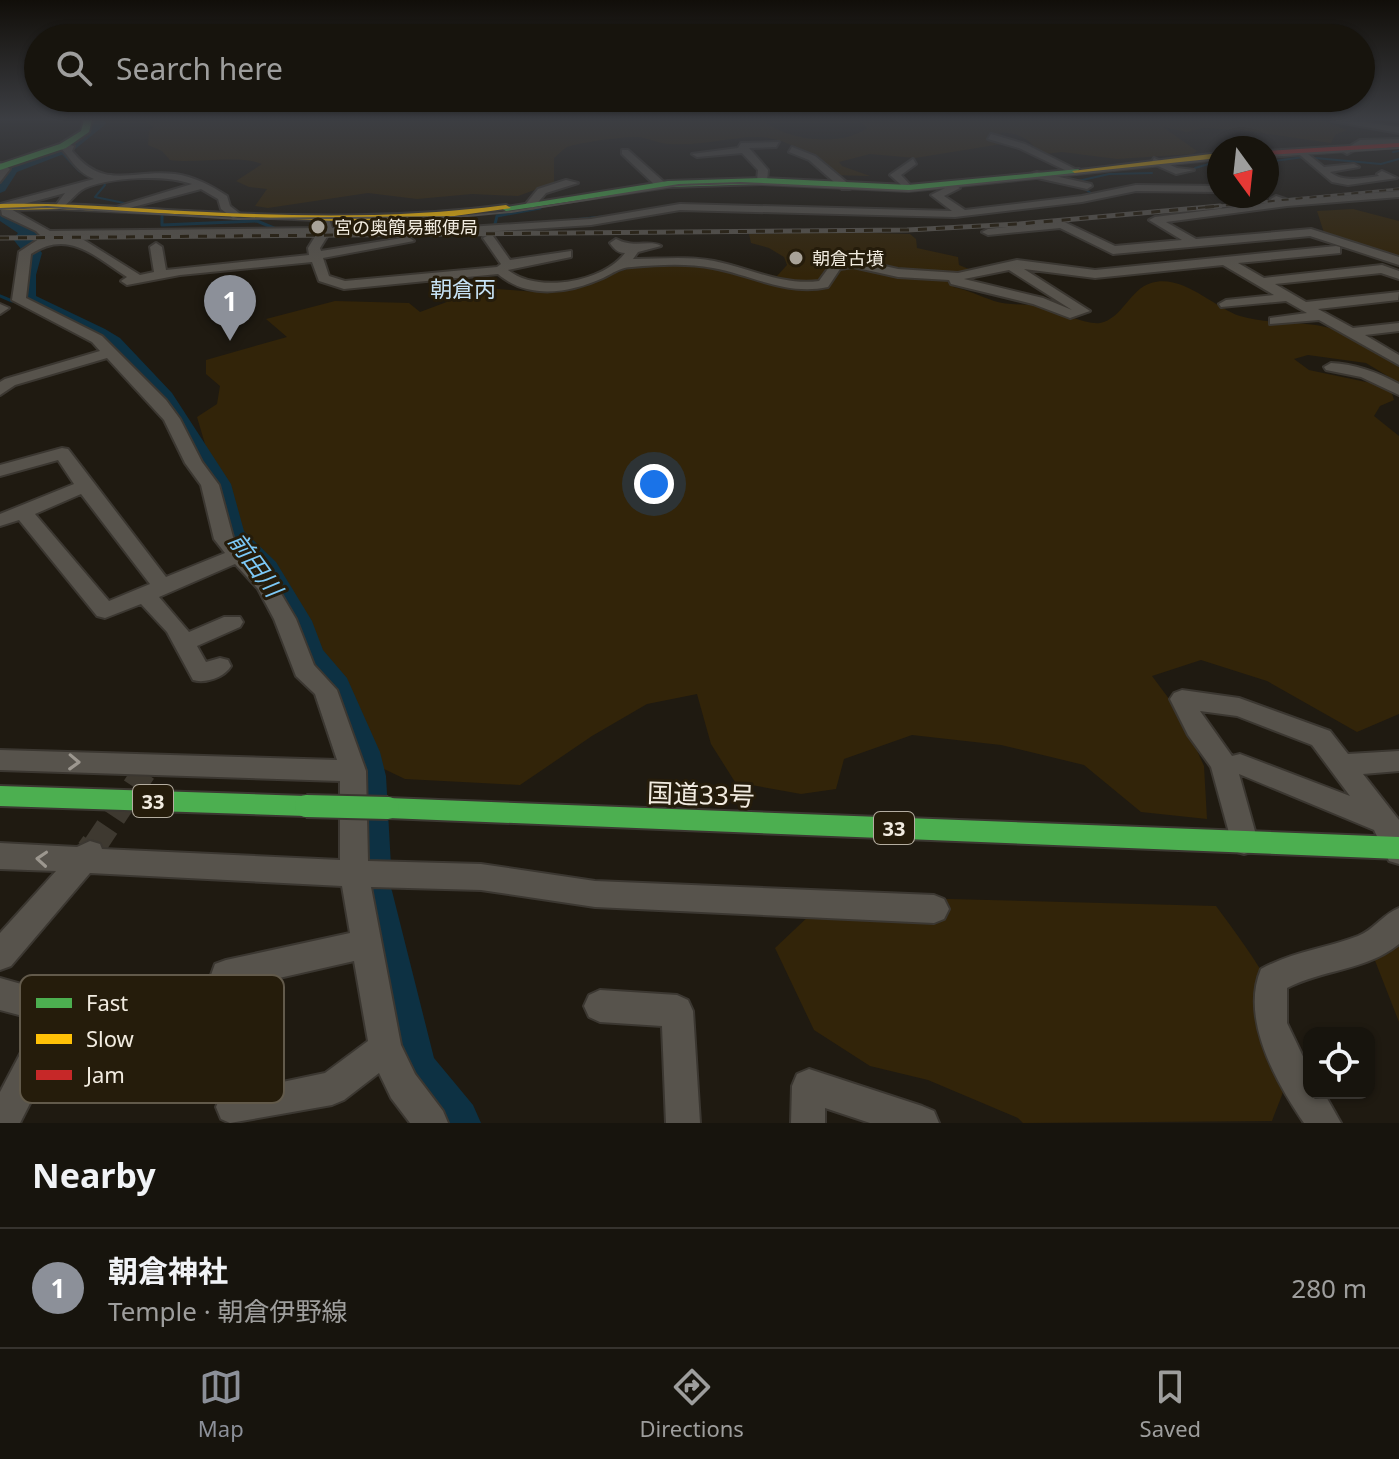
<!DOCTYPE html>
<html lang="en">
<head>
<meta charset="utf-8">
<style>
	body { margin:0; font-family:"Noto Sans","Noto Sans JP",sans-serif; background:#24211b; color:#f1f3f6 }
	.controls { position:absolute; right:24px; bottom:24px; display:grid; overflow:hidden; border-radius:16px; box-shadow:0 2px 6px #0004 }
	.controls button { width:72px; height:72px; display:grid; place-items:center; padding:0; border:0; border-bottom:2px solid #36332e; background:#17140d; color:#f1f3f6; font:40px sans-serif }
	.compass { position:absolute; left:1207px; top:136px; width:72px; height:72px; border-radius:50%; background:#17140d; box-shadow:0 2px 6px #0004; rotate:165deg }
	.you { position:absolute; left:654px; top:484px; width:28px; height:28px; margin:-20px; border:6px solid #fff; border-radius:50%; background:#1a73e8; box-shadow:0 0 0 12px #1a73e833 }
	.badge { display:grid; place-items:center; width:52px; height:52px; border-radius:50%; background:#8c9099; color:#fff; font-size:26px; font-weight:700 }
	.pin { position:absolute; translate:-50% -66px; filter:drop-shadow(0 2px 4px #0008) }
	.pin::after { content:''; position:absolute; top:42px; width:28px; height:24px; background:inherit; clip-path:polygon(0 0,100% 0,50% 100%) }
	.list { margin:0; padding:0; list-style:none }
	h2 { display:flex; justify-content:space-between; align-items:center; height:104px; margin:0; padding:0 32px; font-size:34px }
	h2 small { font-size:26px; font-weight:400; color:#9e9e9d }
	.list li { display:grid; grid-template-columns:52px 1fr auto; gap:24px; align-items:center; box-sizing:border-box; height:120px; padding:0 32px; border-top:2px solid #36332e }
	.list b { display:block; font-size:30px; white-space:nowrap }
	.list p { margin:0; font-size:26px; white-space:nowrap; color:#9e9e9d }
	.list em { font-size:26px; font-style:normal; color:#9e9e9d }
	.icon { flex:none; width:44px; height:44px; fill:none; stroke:currentColor; stroke-width:2; stroke-linecap:round; stroke-linejoin:round }
	.map { position:relative; flex:none; width:1399px; height:1123px; overflow:hidden }
	.search { position:absolute; background:#17140d; box-shadow:0 2px 6px #0004; left:24px; right:24px; top:24px; height:88px; display:flex; align-items:center; gap:20px; box-sizing:border-box; padding:0 28px; border-radius:44px; color:#9e9e9d; font-size:30px }
	.sheet { height:224px; background:#17140d }
	nav { display:flex; justify-content:space-around; align-items:center; box-sizing:border-box; height:112px; border-top:2px solid #36332e; background:#17140d; font-size:22px; color:#9e9e9d }
	nav a { display:grid; justify-items:center; gap:4px }
	nav .on { color:#8c9099 }
	.map>svg:first-child { display:block }
	.green { fill:#322409 }
	.lines { fill:none; stroke-linecap:round; stroke-linejoin:round }
	.stream-far1 { stroke:#0d3143; stroke-width:2 }
	.stream { stroke:#0d3143; stroke-width:3 }
	.river { fill:#0d3143; fill-rule:evenodd }
	.street-tunnel-far1 { stroke:#3e3930; stroke-width:24; stroke-dasharray:24 12; stroke-linecap:butt }
	.street-tunnel { stroke:#3e3930; stroke-width:31; stroke-dasharray:31 15; stroke-linecap:butt }
	.street-casing { stroke:#3b3731; stroke-width:4 }
	.fast-casing { stroke:#3b3731; stroke-width:4 }
	.slow-casing { stroke:#3b3731; stroke-width:4 }
	.jam-casing { stroke:#3b3731; stroke-width:4 }
	.street { fill:#57534c; fill-rule:evenodd }
	.fast { fill:#4caf50; fill-rule:evenodd }
	.slow { fill:#ffc107; fill-rule:evenodd }
	.jam { fill:#c62828; fill-rule:evenodd }
	.tram { stroke:#57534c; stroke-width:2 }
	.rail-far1-casing { stroke:#57534c; stroke-width:3 }
	.rail-casing { stroke:#57534c; stroke-width:5 }
	.rail-far1 { stroke:#251c0b; stroke-width:2; stroke-dasharray:7; stroke-linecap:butt }
	.rail { stroke:#251c0b; stroke-width:3; stroke-dasharray:9; stroke-linecap:butt }
	.fast-bridge-casing { stroke:#3b3731; stroke-width:26; stroke-linecap:butt }
	.fast-bridge { stroke:#4caf50; stroke-width:22 }
	.oneway { stroke:#9c978f }
	.poi-dot { fill:#a8a298; stroke:#251c0b; stroke-width:3 }
	.labels { text-anchor:middle; dominant-baseline:central; stroke-width:6; stroke-linejoin:round; paint-order:stroke }
	.far-poi-label { font-size:18px; fill:#f1ebe0; stroke:#251c0b; text-anchor:start }
	.shield { fill:#251c0b; stroke:#b4ada0; stroke-width:2 }
	.shield-label { font-size:20px; font-weight:bold; fill:#f1ebe0 }
	.far-quarter-label { font-size:22px; fill:#c6e2f5; stroke:#251c0b }
	.water-label { font-size:24px; font-style:italic; fill:#7dc9f7; stroke:#251c0b }
	.near-street-label { font-size:26px; fill:#f1ebe0; stroke:#251c0b }
	.key { fill:#251c0b; stroke:#625a4b; stroke-width:2 }
	.key-label { font-size:22px; fill:#f1ebe0 }
</style>
</head>
<body>
<div class="map">
<svg width="1399" height="1123" viewBox="0 0 1399 1123">
	<rect width="100%" height="100%" fill="#1f1a11"/>
	<!-- green -->
	<path class="green" d="M 143,120 L 763,120 C 786,141 842,147 867,128 L 859,120 L 1322,120 L 1347,130 L 1335,135 L 1331,143 L 1240,130 L 1203,128 L 1187,132 L 1163,127 L 1197,151 L 1193,154 L 1117,159 L 1062,152 L 1046,154 L 1036,150 C 1030,138 1013,131 1000,133 L 1008,143 L 915,158 L 870,154 L 839,162 L 842,166 L 870,176 L 829,175 C 769,112 740,147 670,144 C 660,144 650,139 640,137 C 626,136 581,142 567,147 C 563,149 558,155 554,158 L 554,183 L 518,196 L 472,194 L 417,199 L 368,193 L 268,208 L 255,206 L 267,189 L 249,187 L 236,181 L 262,164 C 239,154 196,164 170,160 L 162,151 L 148,145 L 149,131 L 154,127 Z
		M 1353,209 L 1399,221 L 1399,262 L 1326,239 L 1317,211 Z
		M 841,232 L 910,234 L 916,239 L 917,248 L 958,257 L 959,265 L 976,272 L 953,287 C 968,290 980,296 994,301 C 1009,306 1026,303 1042,307 C 1056,311 1087,325 1100,323 C 1122,319 1130,289 1151,283 C 1182,273 1213,307 1240,316 C 1273,326 1310,319 1342,332 C 1362,340 1381,356 1399,367 L 1399,383 L 1366,363 L 1308,355 L 1294,359 L 1309,370 L 1390,387 L 1394,400 L 1380,406 L 1374,416 L 1399,436 L 1399,714 L 1357,732 L 1267,681 L 1201,660 L 1152,676 L 1181,715 L 1204,766 L 1207,819 L 1141,812 L 1084,765 L 1001,745 L 912,735 L 844,759 L 836,789 L 801,794 L 735,782 L 711,744 L 697,694 L 647,704 L 592,736 L 520,785 L 405,779 L 382,768 L 369,737 L 338,684 L 313,657 L 310,632 L 275,568 L 252,549 L 239,525 L 213,471 L 197,417 L 217,404 L 220,386 L 206,374 L 206,360 L 287,337 L 266,319 L 335,301 L 409,303 L 420,312 L 452,300 L 497,289 L 536,292 L 565,288 L 631,268 L 656,265 L 687,264 L 777,276 L 787,265 L 784,257 L 769,248 L 751,243 L 749,234 Z
		M 830,896 L 1216,906 C 1251,954 1293,1005 1289,1067 C 1288,1084 1278,1104 1272,1121 L 1023,1123 L 1018,1118 L 928,1080 L 870,1066 L 814,1030 L 775,948 Z
		M 1399,939 L 1399,1022 L 1374,958 Z"/>
	<g class="lines">
		<!-- stream-far1 -->
		<path class="stream-far1" d="M 61,152 L 79,171 L 97,180
			M 1393,152 L 1399,151
			M 1267,162 L 1304,157 L 1381,164 L 1399,159
			M 1195,168 L 1219,161
			M 1078,181 L 1109,174 L 1152,173
			M 103,182 L 105,185 L 95,197 L 124,203
			M 1080,186 L 1094,195"/>
		<!-- stream -->
		<path class="stream" d="M 815,208 L 913,210
			M 162,216 L 162,225 L 257,221 L 281,231
			M 564,221 L 602,217
			M 495,224 L 497,216 L 540,208
			M 0,296 L 12,301"/>
		<!-- river -->
		<path class="river" d="M 92,120 L 104,120 L 106,124 L 74,150 L 17,172 L 5,191 L 0,193 L 0,175 L 6,166 L 65,144 L 93,123 Z
			M 0,209 L 39,233 L 32,239 L 42,253 L 36,275 L 36,296 L 105,329 L 120,338 L 172,393 L 231,484 L 244,531 L 276,562 L 312,621 L 323,650 L 347,678 L 380,752 L 386,776 L 391,866 L 386,877 L 392,891 L 434,1058 L 473,1105 L 481,1123 L 422,1123 L 397,1092 L 385,1061 L 350,891 L 355,879 L 349,866 L 348,776 L 342,752 L 320,693 L 296,665 L 280,621 L 253,575 L 216,534 L 205,484 L 155,402 L 104,348 L 16,299 L 18,275 L 24,253 L 13,239 L 18,233 L 0,221 Z"/>
		<!-- street-tunnel-far1 -->
		<path class="street-tunnel-far1" d="M 94,847 L 144,772"/>
		<!-- street-tunnel -->
		<path class="street-tunnel" d="M 91,852 L 96,845"/>
		<defs>
			<path id="street" d="M 1348,120 L 1399,127 L 1399,133 L 1332,121 Z
				M 991,134 L 1025,144 L 1079,171 L 1071,173 L 1019,148 L 988,139 Z
				M 1399,139 L 1399,145 L 1362,146 L 1347,154 L 1342,151 L 1360,140 Z
				M 779,142 L 776,147 L 749,148 L 768,170 L 767,181 L 762,184 L 757,181 L 758,170 L 742,153 L 697,157 L 692,154 L 738,148 L 741,143 Z
				M 63,143 L 74,146 L 72,151 C 104,191 131,169 175,174 C 195,177 210,185 227,196 L 230,206 L 243,216 L 233,218 L 221,209 L 218,199 L 201,189 L 118,211 L 113,208 L 192,184 C 165,174 111,177 85,188 C 75,193 70,203 61,208 L 56,205 L 65,193 L 9,208 L 50,231 L 321,228 L 319,221 L 325,218 L 329,219 L 332,228 L 468,227 L 591,219 L 680,204 L 952,211 L 931,195 L 947,187 L 946,185 L 951,182 L 960,188 L 944,196 L 965,210 L 1082,196 L 1136,185 L 1219,186 L 1219,192 L 1136,191 L 1082,202 L 955,217 L 680,210 L 591,225 L 468,233 L 328,235 L 320,248 L 321,251 L 408,237 L 414,241 L 323,258 L 329,276 L 345,281 L 497,267 L 501,264 L 483,238 L 489,235 L 493,236 L 510,260 L 571,251 L 571,257 L 508,270 C 537,294 604,282 625,253 C 618,253 614,249 610,243 L 616,239 C 635,249 649,239 661,246 L 638,252 L 633,259 C 660,259 688,256 714,261 C 750,268 782,286 819,281 L 832,263 L 853,259 L 898,269 L 958,273 L 1017,260 L 1095,270 L 1336,246 L 1340,247 L 1340,253 L 1238,263 L 1264,278 L 1382,265 L 1399,271 L 1399,279 L 1381,273 L 1275,284 L 1306,302 L 1399,292 L 1398,300 L 1318,309 L 1353,328 L 1399,323 L 1399,331 L 1365,335 L 1399,355 L 1399,365 L 1319,320 L 1270,324 L 1270,318 L 1307,313 L 1286,301 L 1221,307 L 1219,304 L 1226,300 L 1274,295 L 1223,265 L 1095,278 L 1024,269 L 1090,311 L 1070,318 L 1033,304 L 951,284 L 949,280 L 898,277 L 853,267 L 840,269 L 828,287 C 786,296 752,275 713,268 C 686,263 658,265 632,267 C 621,267 613,273 603,278 C 570,293 528,300 498,274 L 344,289 L 319,281 L 312,262 L 180,275 L 127,285 L 121,281 L 127,277 C 94,256 69,229 31,254 L 26,298 L 102,336 L 166,400 L 180,419 L 202,462 L 219,485 L 233,537 L 273,580 L 296,619 L 314,665 L 337,690 L 366,771 L 368,861 L 481,864 L 595,881 L 934,895 L 944,899 L 949,909 L 944,919 L 934,923 L 595,907 L 481,890 L 371,887 L 401,1045 L 415,1074 L 443,1111 L 448,1123 L 410,1123 L 391,1098 L 379,1073 L 344,1100 L 332,1105 L 230,1123 L 221,1119 L 216,1107 L 221,1095 L 325,1073 L 368,1041 L 354,961 L 226,990 L 215,986 L 211,975 L 215,964 L 226,960 L 350,933 L 342,886 L 90,873 L 11,966 L 0,970 L 0,933 L 56,871 L 0,869 L 0,843 L 77,847 L 90,841 L 100,844 L 102,849 L 340,860 L 340,781 L 0,770 L 0,750 L 337,760 L 315,694 L 296,676 L 274,619 L 258,589 L 235,564 L 159,597 L 189,632 L 224,617 L 240,617 L 243,622 L 240,627 L 197,646 L 206,662 L 220,658 L 228,660 L 231,666 C 225,677 205,684 193,680 L 167,632 L 141,604 L 105,618 L 97,616 L 19,520 L 0,526 L 0,514 L 74,484 L 58,460 L 0,476 L 0,465 L 62,448 L 68,449 L 166,577 L 225,553 L 214,539 L 201,485 L 185,463 L 164,420 L 107,358 L 15,385 L 0,395 L 0,382 L 5,379 L 100,351 L 92,342 L 12,300 L 19,252 L 42,237 L 36,231 L 2,215 L 0,204 L 94,179 C 73,170 71,156 58,146 ZM 316,235 L 308,248 L 309,255 L 166,270 L 162,247 L 156,243 L 150,247 L 154,272 L 140,275 L 79,237 ZM 1009,270 L 1072,310 L 1043,298 L 964,279 ZM 81,494 L 150,584 L 109,601 L 35,514 Z
				M 792,147 L 815,156 L 850,185 L 850,189 L 842,189 L 809,160 L 789,152 Z
				M 622,150 L 628,150 L 664,182 L 664,186 L 656,186 L 622,154 Z
				M 1303,150 L 1324,167 L 1354,164 L 1359,167 L 1330,172 C 1343,183 1363,178 1379,176 L 1377,174 L 1382,171 L 1397,178 L 1348,185 L 1332,182 L 1300,155 Z
				M 1154,158 L 1177,168 L 1194,170 L 1176,174 L 1151,163 Z
				M 913,159 L 916,164 L 901,175 L 913,188 L 908,191 L 890,175 Z
				M 1267,161 L 1272,164 L 1277,177 L 1268,175 Z
				M 1,163 L 10,169 L 0,182 L 0,163 Z
				M 1037,172 L 1091,184 L 1092,186 L 1087,189 L 1033,177 L 1033,173 Z
				M 566,180 L 578,183 L 546,193 L 533,208 L 524,206 L 538,189 Z
				M 1399,191 L 1399,197 L 1287,206 L 1166,222 L 1196,239 L 1311,229 L 1399,257 L 1399,265 L 1310,236 L 1113,254 L 1060,228 L 988,235 L 982,232 L 988,229 L 1062,221 L 1115,246 L 1182,240 L 1149,220 L 1155,217 L 1273,202 L 1271,199 L 1276,196 L 1288,200 Z
				M 0,304 L 9,308 L 0,314 Z
				M 1331,363 C 1355,364 1377,372 1399,384 L 1399,395 L 1361,377 L 1326,370 L 1324,367 Z
				M 1182,690 L 1239,698 L 1330,731 L 1348,754 L 1399,751 L 1399,771 L 1363,774 L 1399,820 L 1399,864 L 1389,861 L 1374,830 L 1239,774 L 1258,842 L 1254,851 L 1244,854 L 1234,851 L 1211,767 L 1188,735 L 1170,699 L 1174,693 ZM 1200,711 L 1237,716 L 1312,745 L 1350,796 L 1240,754 L 1232,756 Z
				M 1399,908 L 1399,944 C 1366,971 1323,969 1287,988 L 1287,1023 L 1309,1069 L 1309,1093 L 1324,1093 L 1341,1123 L 1304,1123 C 1276,1082 1240,1019 1261,969 C 1294,951 1324,949 1358,936 C 1374,930 1383,914 1399,908 Z
				M 0,978 L 60,995 L 215,1004 L 226,1009 L 231,1020 L 226,1031 L 215,1036 L 69,1027 L 20,1123 L 0,1123 L 0,1092 L 38,1020 L 0,1010 Z
				M 600,990 L 677,995 L 688,1000 L 693,1011 L 700,1123 L 666,1123 L 662,1026 L 600,1022 L 589,1017 L 584,1006 L 589,995 Z
				M 809,1069 L 922,1106 L 934,1111 L 939,1123 L 870,1123 L 825,1108 L 825,1123 L 791,1123 L 792,1086 L 797,1074 Z"/>
			<path id="fast" d="M 84,120 L 92,120 L 89,132 L 66,148 L 0,170 L 0,164 L 60,144 L 81,131 Z
				M 1079,169 L 1076,174 L 908,191 L 762,184 L 668,187 L 506,211 L 501,208 L 668,181 L 762,178 L 908,185 Z
				M 0,786 L 306,796 L 314,799 L 318,806 L 314,813 L 306,816 L 0,806 Z
				M 388,798 L 1399,837 L 1399,859 L 388,818 L 380,815 L 376,808 L 380,801 Z"/>
			<path id="slow" d="M 1219,153 L 1219,159 L 1076,174 L 1072,171 Z
				M 0,204 C 69,202 138,209 207,212 C 307,217 407,218 506,205 L 511,208 L 440,218 L 339,221 L 60,209 L 0,210 Z"/>
			<path id="jam" d="M 1399,143 L 1399,147 L 1267,157 L 1267,151 Z"/>
		</defs>
		<!-- street casing -->
		<use href="#street" class="street-casing"/>
		<!-- fast casing -->
		<use href="#fast" class="fast-casing"/>
		<!-- slow casing -->
		<use href="#slow" class="slow-casing"/>
		<!-- jam casing -->
		<use href="#jam" class="jam-casing"/>
		<!-- street -->
		<use href="#street" class="street"/>
		<!-- fast -->
		<use href="#fast" class="fast"/>
		<!-- slow -->
		<use href="#slow" class="slow"/>
		<!-- jam -->
		<use href="#jam" class="jam"/>
		<!-- tram -->
		<path class="tram" d="M 1267,156 L 1399,148
			M 0,209 L 47,207 L 238,219 L 457,217 L 511,212 L 679,185 L 741,183 L 909,191 L 1219,159"/>
		<defs>
			<path id="rail-far1" d="M 1198,208 L 1399,189"/>
			<path id="rail" d="M 0,238 L 907,230 L 1019,224 L 1220,206"/>
		</defs>
		<!-- rail-far1 casing -->
		<use href="#rail-far1" class="rail-far1-casing"/>
		<!-- rail casing -->
		<use href="#rail" class="rail-casing"/>
		<!-- rail-far1 -->
		<use href="#rail-far1" class="rail-far1"/>
		<!-- rail -->
		<use href="#rail" class="rail"/>
		<defs>
			<path id="fast-bridge" d="M 306,806 L 388,808"/>
		</defs>
		<!-- fast-bridge casing -->
		<use href="#fast-bridge" class="fast-bridge-casing"/>
		<!-- fast-bridge -->
		<use href="#fast-bridge" class="fast-bridge"/>
	</g>
	<!-- one-way arrows -->
	<defs><path id="oneway-chevron" d="M-2-3.5L2.5 0L-2 3.5" fill="none" stroke-width="1.6" stroke-linecap="round" stroke-linejoin="round" transform="scale(2)"/></defs>
	<g class="oneway">
		<use href="#oneway-chevron" transform="translate(74 762) rotate(2)"/>
		<use href="#oneway-chevron" transform="translate(42 859) rotate(-176)"/>
	</g>
	<!-- sky -->
	<linearGradient id="sky" x2="0" y2="1"><stop stop-color="#110e09"/><stop offset="0.43" stop-color="#3c3e43"/><stop offset="1" stop-color="#3c3e43" stop-opacity="0"/></linearGradient>
	<rect width="1399" height="277" fill="url(#sky)"/>
	<!-- markers -->
	<g class="poi-dot">
		<circle cx="318" cy="227" r="8"/>
		<circle cx="796" cy="258" r="8"/>
	</g>
	<g class="labels">
		<!-- far-poi labels -->
		<g class="far-poi-label">
			<text x="334" y="227">宮の奥簡易郵便局</text>
			<text x="812" y="258">朝倉古墳</text>
		</g>
		<!-- shield labels -->
		<g class="shield">
			<rect x="133" y="785" width="40" height="32" rx="6"/>
			<rect x="874" y="812" width="40" height="32" rx="6"/>
		</g>
		<g class="shield-label">
			<text x="153" y="801">33</text>
			<text x="894" y="828">33</text>
		</g>
		<!-- far-quarter labels -->
		<g class="far-quarter-label">
			<text x="463" y="288">朝倉丙</text>
		</g>
		<!-- water labels -->
		<g class="water-label">
			<text transform="translate(256 564) rotate(54)">前田川</text>
		</g>
		<!-- near-street labels -->
		<g class="near-street-label">
			<text transform="translate(701 794) rotate(2)">国道33号</text>
		</g>
	</g>
	<!-- legend -->
	<rect x="20" y="975" width="264" height="128" rx="12" class="key"/>
	<rect x="36" y="998" width="36" height="10" fill="#4caf50"/>
	<rect x="36" y="1034" width="36" height="10" fill="#ffc107"/>
	<rect x="36" y="1070" width="36" height="10" fill="#c62828"/>
	<g class="key-label">
		<text x="86" y="1011">Fast</text>
		<text x="86" y="1047">Slow</text>
		<text x="86" y="1083">Jam</text>
	</g>
</svg>
<div class="controls">
<button><svg class="icon" aria-label="locate" viewBox="0 0 24 24"><circle cx="12" cy="12" r="6"/><path d="M12 2v4M12 18v4M2 12h4M18 12h4"/></svg></button>
</div>
<svg class="compass" viewBox="-18 -18 36 36"><path d="M0-13l5 13h-10z" fill="#e53935"/><path d="M0 13l5-13h-10z" fill="#9e9e9d"/></svg>
<div class="you"></div>
<div class="pin badge" style="left:230px;top:341px">1</div>
<div class="search"><svg class="icon" aria-label="search" viewBox="0 0 24 24"><circle cx="10" cy="10" r="6"/><path d="M15 15l6 6"/></svg>Search here</div>
</div>
<section class="sheet">
<h2>Nearby<small></small></h2>
<ul class="list">
<li><span class="badge">1</span><div><b>朝倉神社</b><p>Temple · 朝倉伊野線</p></div><em>280 m</em></li>
</ul>
</section>
<nav>
<a class="on"><svg class="icon" aria-label="map" viewBox="0 0 24 24"><path d="M3 6l6-2 6 2 6-2v14l-6 2-6-2-6 2zM9 4v14M15 6v14"/></svg>Map</a>
<a><svg class="icon" aria-label="directions" viewBox="0 0 24 24"><path d="M12 3l9 9-9 9-9-9zM9 14v-3h6M13 9l2 2-2 2"/></svg>Directions</a>
<a><svg class="icon" aria-label="saved" viewBox="0 0 24 24"><path d="M7 4h10v16l-5-4-5 4z"/></svg>Saved</a>
</nav>
</body>
</html>
